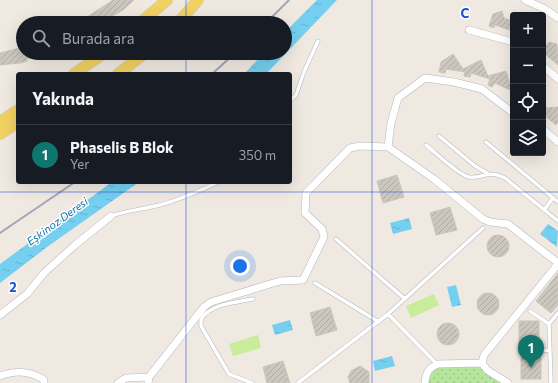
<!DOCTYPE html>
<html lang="tr">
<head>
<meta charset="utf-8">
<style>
	body { margin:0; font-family:Commissioner,sans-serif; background:#20242c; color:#f1f3f6 }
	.controls { position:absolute; right:12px; top:12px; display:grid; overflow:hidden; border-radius:4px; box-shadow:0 4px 16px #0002 }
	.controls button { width:36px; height:36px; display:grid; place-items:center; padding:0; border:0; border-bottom:1px solid #363941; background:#171b24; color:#f1f3f6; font:20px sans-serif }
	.you { position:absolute; left:240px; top:266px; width:14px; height:14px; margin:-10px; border:3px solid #fff; border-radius:50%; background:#1a73e8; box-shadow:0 0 0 6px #1a73e833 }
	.badge { display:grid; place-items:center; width:26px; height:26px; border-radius:50%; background:#0f766e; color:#fff; font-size:13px; font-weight:700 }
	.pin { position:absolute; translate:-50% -33px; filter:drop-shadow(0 1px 2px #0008) }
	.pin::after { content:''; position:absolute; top:21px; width:14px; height:12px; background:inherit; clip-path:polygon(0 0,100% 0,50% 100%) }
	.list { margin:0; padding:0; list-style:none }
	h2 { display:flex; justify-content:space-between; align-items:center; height:52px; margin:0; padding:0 16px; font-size:17px }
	h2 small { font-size:13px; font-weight:400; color:#9ea1a6 }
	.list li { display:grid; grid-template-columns:26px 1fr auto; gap:12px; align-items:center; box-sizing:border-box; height:60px; padding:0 16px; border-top:1px solid #363941 }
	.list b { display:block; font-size:15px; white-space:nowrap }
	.list p { margin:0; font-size:13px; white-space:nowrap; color:#9ea1a6 }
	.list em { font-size:13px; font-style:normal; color:#9ea1a6 }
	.icon { flex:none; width:22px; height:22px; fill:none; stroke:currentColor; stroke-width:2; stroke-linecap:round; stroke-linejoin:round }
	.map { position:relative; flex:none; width:558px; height:383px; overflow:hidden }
	.search { position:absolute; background:#171b24; box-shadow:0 4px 16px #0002; left:16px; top:16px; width:276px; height:44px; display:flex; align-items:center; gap:10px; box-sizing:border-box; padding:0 14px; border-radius:22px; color:#9ea1a6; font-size:15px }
	.panel { position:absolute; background:#171b24; box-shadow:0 4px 16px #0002; left:16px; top:72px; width:276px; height:112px; border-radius:4px }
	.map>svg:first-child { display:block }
	.park { fill:url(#park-dots) }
	.pitch { fill:#c9ec9a }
	.water { fill:url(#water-ripples) }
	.building { fill:url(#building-hatch); stroke:#cbc5ba }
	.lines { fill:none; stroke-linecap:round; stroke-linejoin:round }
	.service-casing { stroke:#b4b7c1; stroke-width:4.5 }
	.minor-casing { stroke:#b4b7c1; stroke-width:8 }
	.primary-casing { stroke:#c9c9c9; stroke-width:12 }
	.service { stroke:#fff; stroke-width:3.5 }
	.minor { stroke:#fff; stroke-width:7 }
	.primary { stroke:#f2d163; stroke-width:11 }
	.rail { stroke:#a3a6b8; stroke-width:2 }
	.grid { fill:none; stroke:#1d4ed8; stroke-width:1; stroke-opacity:0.55 }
	.labels { text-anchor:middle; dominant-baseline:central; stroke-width:3; stroke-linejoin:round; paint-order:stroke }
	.water-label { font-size:11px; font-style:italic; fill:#0d6fa3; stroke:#fff }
	.grid-label { font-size:13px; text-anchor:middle; font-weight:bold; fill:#1d4ed8; stroke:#fff; stroke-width:3; stroke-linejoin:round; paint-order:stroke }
</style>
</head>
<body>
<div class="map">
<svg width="558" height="383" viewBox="0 0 558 383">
	<defs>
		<pattern id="park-dots" width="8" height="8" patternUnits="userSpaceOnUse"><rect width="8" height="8" fill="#b6e59e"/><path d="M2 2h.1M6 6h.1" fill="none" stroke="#9dc588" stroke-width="1.8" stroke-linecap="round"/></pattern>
		<pattern id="water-ripples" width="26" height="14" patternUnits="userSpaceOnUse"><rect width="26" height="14" fill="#75cff0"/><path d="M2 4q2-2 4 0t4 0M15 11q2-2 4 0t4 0" fill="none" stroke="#66b2ce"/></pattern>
		<pattern id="building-hatch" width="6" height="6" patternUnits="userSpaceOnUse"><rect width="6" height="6" fill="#cbc7bf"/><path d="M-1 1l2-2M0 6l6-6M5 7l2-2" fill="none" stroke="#afaba4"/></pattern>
	</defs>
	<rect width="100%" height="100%" fill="#efe9e1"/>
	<!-- park -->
	<path class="park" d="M 482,363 L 508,383 L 425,383 L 431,367 Z"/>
	<!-- pitch -->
	<path class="pitch" d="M 434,294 L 439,305 L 411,318 L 406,306 Z
		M 258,335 L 261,348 L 233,356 L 229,344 Z"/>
	<!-- water -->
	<path class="water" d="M 317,0 L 337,0 L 266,74 L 244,74 L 264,53 L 285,53 L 285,32 Z
		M 112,182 L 139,182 L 47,247 L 0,283 L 0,264 Z
		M 409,218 L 412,229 L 393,234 L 390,223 Z
		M 548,224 L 558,231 L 557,247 L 540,234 Z
		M 456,285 L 461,305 L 452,307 L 447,287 Z
		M 290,320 L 293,330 L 275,335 L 272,325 Z
		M 392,356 L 395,366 L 375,371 L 373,361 Z"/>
	<!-- building -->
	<path class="building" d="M 113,0 L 134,0 L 123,10 L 111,17 L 110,15 L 99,23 L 78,23 Z
		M 502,11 L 504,18 L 513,21 L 509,30 L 495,25 L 494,28 L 489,26 L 493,14 Z
		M 549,42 L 557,44 L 558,65 L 546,55 L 543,59 L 543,50 Z
		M 23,47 L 23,53 L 43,53 L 43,55 L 26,59 L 27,61 L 20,63 L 0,65 L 0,53 Z
		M 453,54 L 463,69 L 481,60 L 488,76 L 506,71 L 512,91 L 495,83 L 492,87 L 488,85 L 490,79 L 471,73 L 470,77 L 464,76 L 465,72 L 446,69 L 445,73 L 439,72 L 441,62 Z
		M 558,107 L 558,122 L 556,125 L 543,114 L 543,110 L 545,108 Z
		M 397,175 L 404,197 L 383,203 L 377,181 Z
		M 450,207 L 457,230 L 436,235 L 430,213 Z
		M487 246a11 11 0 1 1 22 0a11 11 0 1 1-22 0Z
		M 558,273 L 558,305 L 551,313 L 536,301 Z
		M477 304a11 11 0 1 1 22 0a11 11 0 1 1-22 0Z
		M 330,307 L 337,330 L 316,336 L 310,313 Z
		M 519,321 L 539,321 L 539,343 L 519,344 Z
		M437 334a11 11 0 1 1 22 0a11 11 0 1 1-22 0Z
		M 541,357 L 541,379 L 521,379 L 521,358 Z
		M 283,361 L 290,383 L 267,383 L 263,367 Z
		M 360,366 L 369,372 L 369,383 L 350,383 L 348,377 L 351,371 Z"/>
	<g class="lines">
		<defs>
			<path id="service" d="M 290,101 L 296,95 L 304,72 L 318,41
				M 439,136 L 475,166 L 487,173
				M 486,142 L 558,202
				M 426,145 C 435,152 458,175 469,177 C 484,179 486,169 505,178 L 558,221
				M 544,210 L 553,198
				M 111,216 C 128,210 146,209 163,204 C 182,199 201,190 219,182
				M 336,239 L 405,299
				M 315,283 L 379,322
				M 530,311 L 549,324
				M 520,351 L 549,350
				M 437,364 L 388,314 L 483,228
				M 252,383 L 229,374 L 201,326 L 201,320 C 208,304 238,302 253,299
				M 298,383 L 388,314
				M 551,383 L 549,324 L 558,313"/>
			<path id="minor" d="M 525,0 L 545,9 L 558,18
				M 469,30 L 513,42
				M 543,66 L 558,79
				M 513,113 L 482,89 L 454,82 L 425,78 L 398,98 L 391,123 L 388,147 L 434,179 L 483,219 L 490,222 L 508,224 L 558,263
				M 543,129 L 558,142
				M 0,315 L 27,294 L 44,273 L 75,245 L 111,216
				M 0,376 C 15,370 31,371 44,380 L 44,383
				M 149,377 L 204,307 L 211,302 L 280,281 L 303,280 L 324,237 L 322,229 L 305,213 L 306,193 L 350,148 L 360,146 L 388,147
				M 118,383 L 126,378 L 149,377 L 148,383
				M 425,383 C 426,373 428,368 438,364 L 482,363
				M 508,383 L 487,370 L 482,363 L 484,355 L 558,264"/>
			<path id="primary" d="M 140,23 L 167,0
				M 178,23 L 198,0
				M 74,74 L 104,53
				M 118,74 L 145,53
				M 0,122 L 18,110
				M 0,134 L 18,122"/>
		</defs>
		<!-- service casing -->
		<use href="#service" class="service-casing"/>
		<!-- minor casing -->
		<use href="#minor" class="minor-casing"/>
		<!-- primary casing -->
		<use href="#primary" class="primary-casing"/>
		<!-- service -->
		<use href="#service" class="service"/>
		<!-- minor -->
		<use href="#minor" class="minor"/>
		<!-- primary -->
		<use href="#primary" class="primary"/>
		<!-- rail -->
		<path class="rail" d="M 266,23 L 289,0
			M 212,74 L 235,53
			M 0,233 L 75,182"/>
	</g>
	<!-- grid -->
	<path class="grid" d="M 186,0 L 186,23M 372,0 L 372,383M 186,53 L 186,74M 186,182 L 186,383M 0,192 L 558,192"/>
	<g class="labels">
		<!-- water labels -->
		<g class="water-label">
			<text transform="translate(57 221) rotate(-36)">Eşkinoz Deresi</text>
		</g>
	</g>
	<g class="grid-label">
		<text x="465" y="18">C</text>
		<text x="13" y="292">2</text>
	</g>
</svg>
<div class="controls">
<button>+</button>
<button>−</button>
<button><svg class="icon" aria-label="locate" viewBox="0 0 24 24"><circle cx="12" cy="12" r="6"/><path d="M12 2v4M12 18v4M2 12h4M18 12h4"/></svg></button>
<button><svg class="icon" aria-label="layers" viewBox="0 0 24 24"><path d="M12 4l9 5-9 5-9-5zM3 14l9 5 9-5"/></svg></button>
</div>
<div class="you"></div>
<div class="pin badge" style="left:531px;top:368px">1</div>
<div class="search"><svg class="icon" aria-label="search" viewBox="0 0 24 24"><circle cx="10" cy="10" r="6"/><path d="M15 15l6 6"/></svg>Burada ara</div>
<section class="panel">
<h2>Yakında<small></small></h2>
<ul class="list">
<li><span class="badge">1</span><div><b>Phaselis B Blok</b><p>Yer</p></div><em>350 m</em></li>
</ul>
</section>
</div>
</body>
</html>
